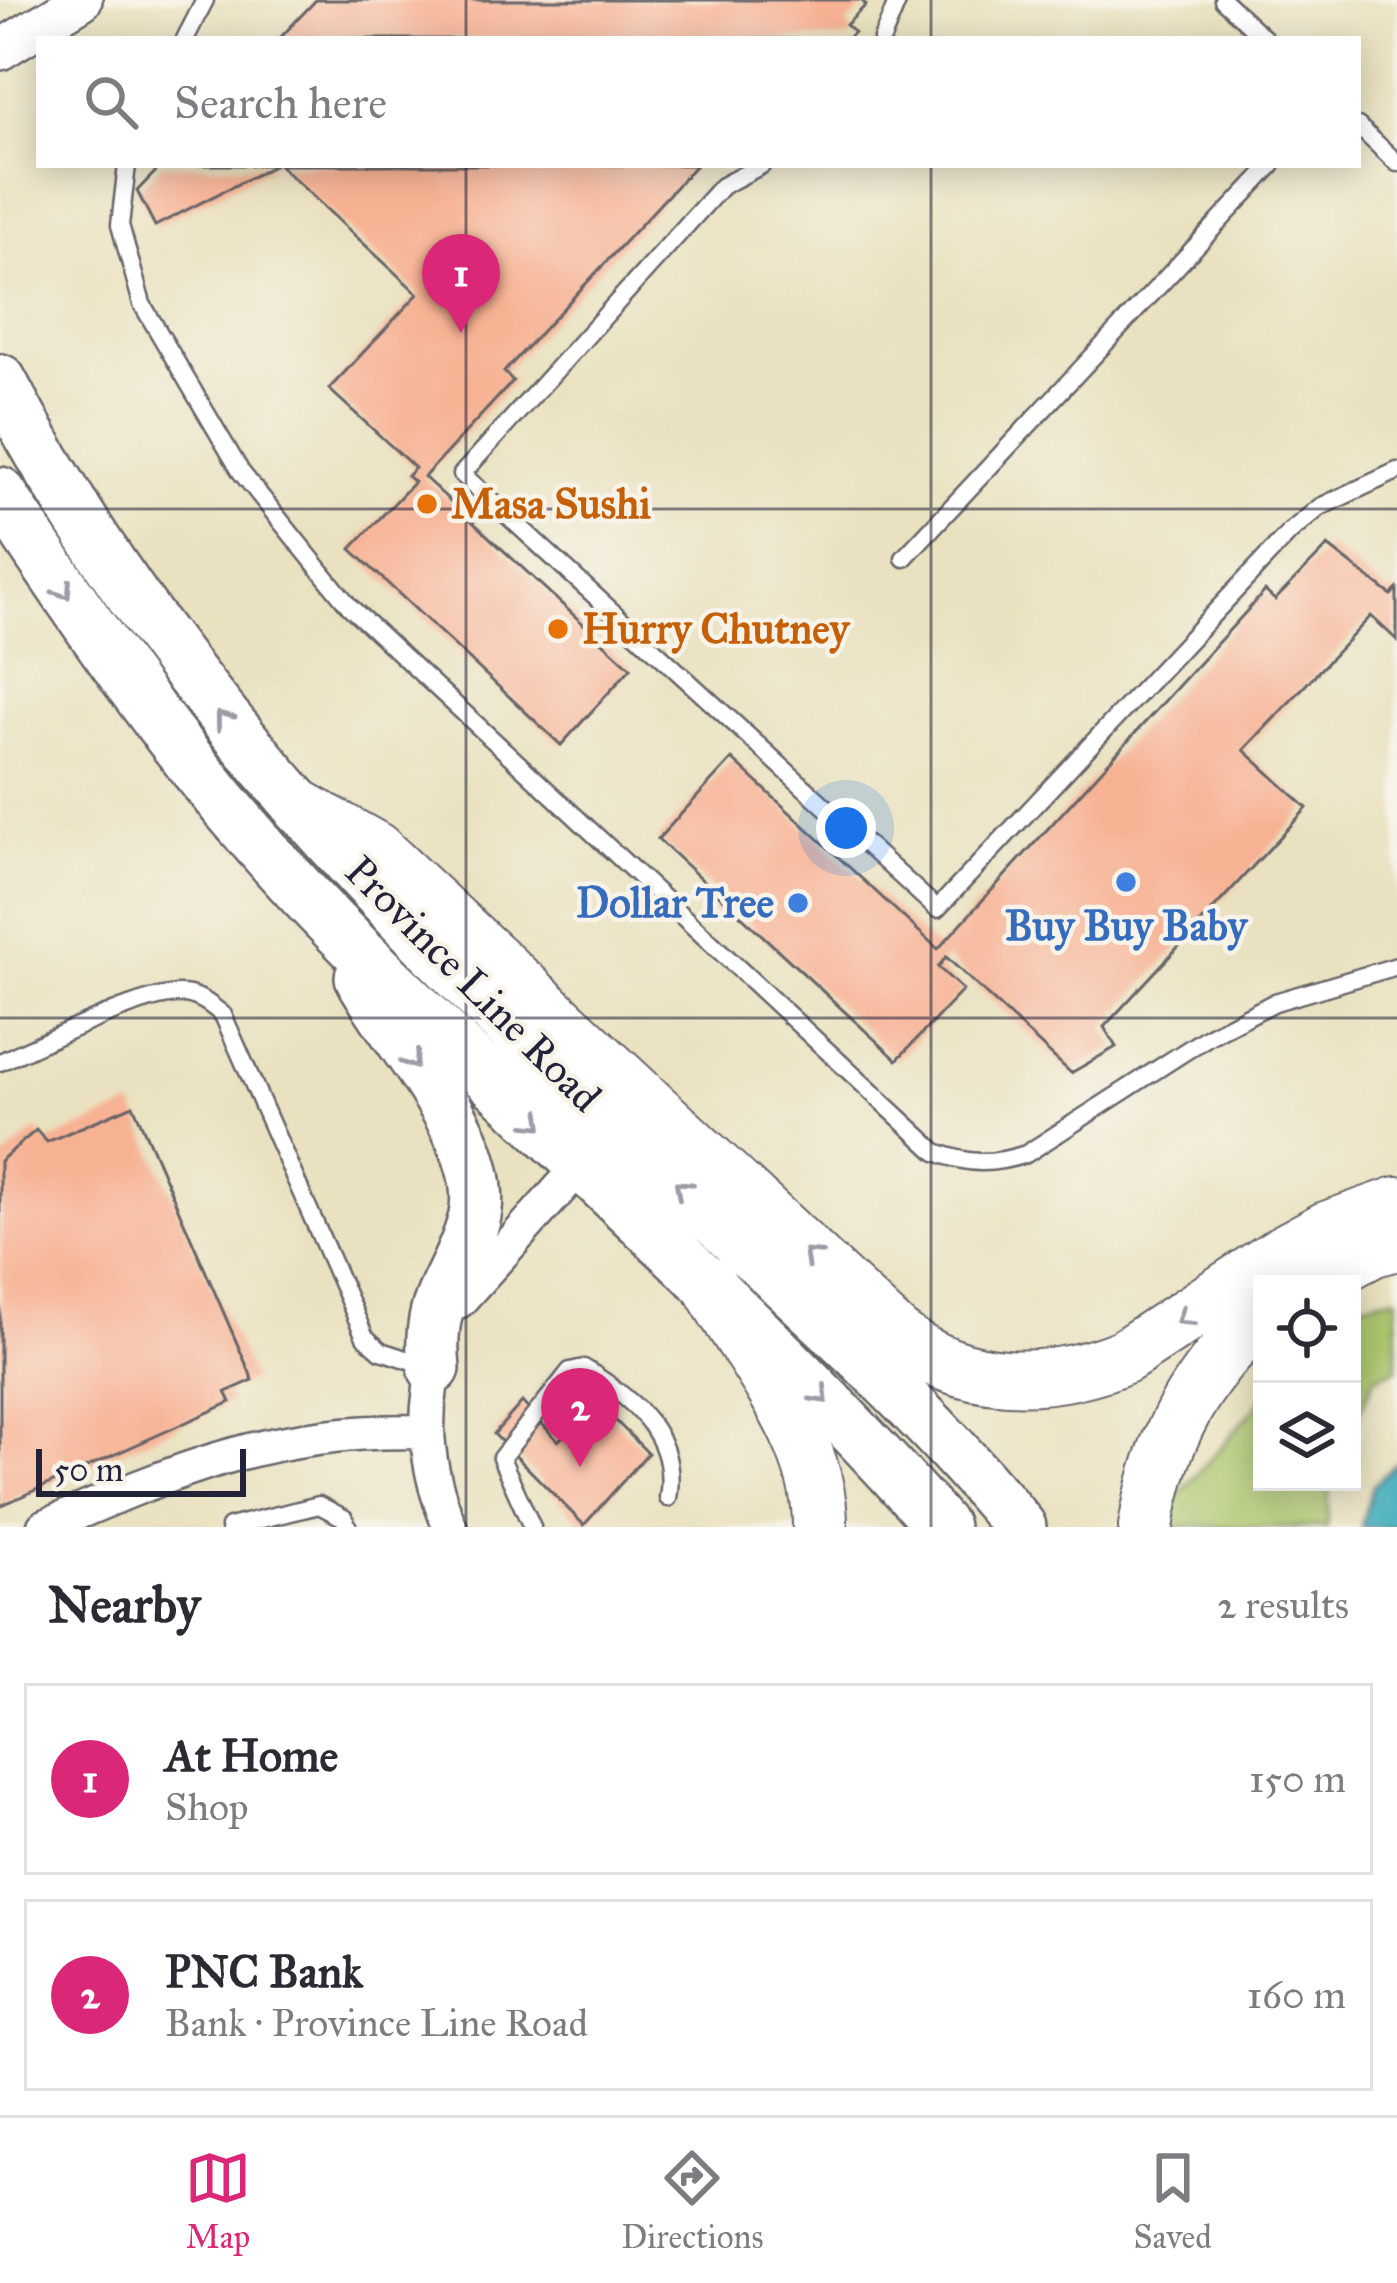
<!DOCTYPE html>
<html lang="en">
<head>
<meta charset="utf-8">
<style>
	body { margin:0; font-family:"IM FELL Great Primer",serif; background:#f2f2f3; color:#2b2b33 }
	.controls { position:absolute; right:36px; bottom:36px; display:grid; overflow:hidden; border-radius:0px; box-shadow:0 6px 30px #0003 }
	.controls button { width:108px; height:108px; display:grid; place-items:center; padding:0; border:0; border-bottom:3px solid #e1e1e2; background:#fff; color:#2b2b33; font:60px sans-serif }
	.scale { position:absolute; left:36px; bottom:30px; width:210px; box-sizing:border-box; padding-left:12px; border:6px solid #22223b; border-top:0; font-size:33px; line-height:42px; white-space:nowrap; color:#22223b; -webkit-text-stroke:9px #f7f3e8; paint-order:stroke }
	.you { position:absolute; left:846px; top:828px; width:42px; height:42px; margin:-30px; border:9px solid #fff; border-radius:50%; background:#1a73e8; box-shadow:0 0 0 18px #1a73e833 }
	.badge { display:grid; place-items:center; width:78px; height:78px; border-radius:50%; background:#db2777; color:#fff; font-size:39px; font-weight:700 }
	.pin { position:absolute; translate:-50% -99px; filter:drop-shadow(0 3px 6px #0008) }
	.pin::after { content:''; position:absolute; top:63px; width:42px; height:36px; background:inherit; clip-path:polygon(0 0,100% 0,50% 100%) }
	.list { margin:0; padding:0; list-style:none }
	h2 { display:flex; justify-content:space-between; align-items:center; height:156px; margin:0; padding:0 48px; font-size:51px }
	h2 small { font-size:39px; font-weight:400; color:#7c7c81 }
	.list li { display:grid; grid-template-columns:78px 1fr auto; gap:36px; align-items:center; box-sizing:border-box; height:192px; margin:0 24px 24px; padding:0 24px; border:3px solid #e1e1e2; border-radius:0px }
	.list b { display:block; font-size:45px; white-space:nowrap }
	.list p { margin:0; font-size:39px; white-space:nowrap; color:#7c7c81 }
	.list em { font-size:39px; font-style:normal; color:#7c7c81 }
	.icon { flex:none; width:66px; height:66px; fill:none; stroke:currentColor; stroke-width:2; stroke-linecap:round; stroke-linejoin:round }
	.map { position:relative; flex:none; width:1397px; height:1527px; overflow:hidden }
	.search { position:absolute; background:#fff; box-shadow:0 6px 30px #0003; left:36px; right:36px; top:36px; height:132px; display:flex; align-items:center; gap:30px; box-sizing:border-box; padding:0 42px; border-radius:0px; color:#7c7c81; font-size:45px }
	.sheet { height:588px; background:#fff }
	nav { display:flex; justify-content:space-around; align-items:center; box-sizing:border-box; height:168px; border-top:3px solid #e1e1e2; background:#fff; font-size:33px; color:#7c7c81 }
	nav a { display:grid; justify-items:center; gap:6px }
	nav .on { color:#db2777 }
	.map>svg:first-child { display:block }
	.green { fill:#abc66d; stroke:#667454; stroke-width:3 }
	.water { fill:#3dacbb; stroke:#30677b; stroke-width:3 }
	.building { fill:#f7b193 }
	.lines { fill:none; stroke-linecap:round; stroke-linejoin:round }
	.service-casing { stroke:#686569; stroke-width:21 }
	.minor-casing { stroke:#686569; stroke-width:38 }
	.tertiary-casing { stroke:#686569; stroke-width:44 }
	.primary-casing { stroke:#686569; stroke-width:56 }
	.trunk-casing { stroke:#686569; stroke-width:58 }
	.service { stroke:#fff; stroke-width:16 }
	.minor { stroke:#fff; stroke-width:33 }
	.tertiary { stroke:#fff; stroke-width:39 }
	.primary { stroke:#fff; stroke-width:51 }
	.trunk { stroke:#fff; stroke-width:54 }
	.oneway { stroke:#9c9ca7 }
	.grid { fill:none; stroke:#22223b; stroke-width:3; stroke-opacity:0.55 }
	.food-dot { fill:#e8710a; stroke:#f7f3e8; stroke-width:4.5 }
	.shop-dot { fill:#3f7fe0; stroke:#f7f3e8; stroke-width:4.5 }
	.labels { text-anchor:middle; dominant-baseline:central; stroke-width:9; stroke-linejoin:round; paint-order:stroke }
	.food-label { font-size:42px; font-weight:bold; fill:#c56008; stroke:#f7f3e8; text-anchor:start }
	.shop-label { font-size:42px; font-weight:bold; fill:#366cbe; stroke:#f7f3e8; text-anchor:end }
	.street-label { font-size:42px; fill:#22223b; stroke:#f7f3e8 }
</style>
</head>
<body>
<div class="map">
<svg width="1397" height="1527" viewBox="0 0 1397 1527">
	<rect width="100%" height="100%" fill="#f7f3e8"/>
	<filter id="ink" filterUnits="userSpaceOnUse"><feTurbulence type="fractalNoise" baseFrequency=".00833" numOctaves="2"/><feDisplacementMap in="SourceGraphic" scale="24" xChannelSelector="R" yChannelSelector="G"/><feConvolveMatrix kernelMatrix="1 2 1 2 8 2 1 2 1" color-interpolation-filters="sRGB"/></filter>
	<filter id="wash" filterUnits="userSpaceOnUse"><feTurbulence type="fractalNoise" baseFrequency=".004" numOctaves="4" result="noise"/><feDisplacementMap in="SourceGraphic" scale="48" xChannelSelector="R" yChannelSelector="G"/><feGaussianBlur stdDeviation="2.7" result="paint"/><feColorMatrix in="noise" values="0 0 0 0 0 0 0 0 0 0 0 0 0 0 0 0 0 1.4 0 .05"/><feComposite in="paint" operator="in"/></filter>
	<g filter="url(#wash)">
		<rect width="100%" height="100%" fill="#e9e1bf"/>
		<!-- green -->
		<path class="green" d="M 1397,1297 L 1397,1369 L 1375,1377 L 1352,1429 L 1352,1304 Z
			M 1262,1400 L 1262,1482 L 1330,1482 L 1327,1527 L 1151,1527 Z"/>
		<!-- water -->
		<path class="water" d="M 1397,1462 L 1397,1527 L 1361,1527 L 1372,1486 Z"/>
		<g id="blocks">
			<!-- building -->
			<path class="building" d="M 316,0 L 861,0 L 866,5 L 846,25 L 854,32 L 847,39 L 279,39 Z
				M 162,165 L 275,165 L 155,226 L 137,191 Z
				M 279,165 L 696,165 L 504,372 L 513,381 L 424,477 L 631,668 L 561,745 L 351,549 L 414,482 L 407,476 L 415,468 L 329,389 L 418,294 Z
				M 1328,546 L 1391,595 L 1397,589 L 1397,640 L 1371,616 L 1244,750 L 1307,808 L 1104,1027 L 1116,1047 L 1071,1073 L 946,957 L 938,967 L 963,990 L 897,1060 L 658,839 L 732,759 L 938,949 L 1265,591 L 1275,600 Z
				M 133,1105 L 253,1380 L 226,1392 L 231,1402 L 0,1506 L 0,1161 L 36,1130 L 47,1142 Z
				M 522,1402 L 558,1441 L 597,1402 L 648,1453 L 584,1525 L 494,1434 Z"/>
		</g>
	</g>
	<g filter="url(#ink)">
		<use href="#blocks" fill-opacity="0" stroke="#686569" stroke-width="3"/>
		<g class="lines">
			<defs>
				<path id="service" d="M 1223,0 L 1265,39
					M 185,39 L 205,0
					M 882,39 L 898,0
					M 1358,126 L 1397,163
					M 127,165 L 120,225 L 142,304 L 241,472 L 350,607 L 936,1152 C 969,1165 992,1165 1026,1154 L 1209,1036 L 1275,1002 L 1397,966
					M 762,165 L 722,186 L 462,474 L 937,909 L 1290,532 L 1320,507 L 1397,471
					M 904,558 L 1272,165
					M 0,1062 C 39,1045 142,993 181,994 C 198,994 211,1005 223,1015 L 365,1337 L 381,1351 L 427,1366
					M 229,1527 L 319,1505 L 344,1518 L 348,1527
					M 532,1527 L 501,1458 L 570,1371 L 584,1368 C 633,1399 679,1435 668,1498"/>
				<path id="minor" d="M 459,1301 L 593,1152
					M 439,1349 C 421,1413 424,1465 450,1527
					M 44,1527 C 178,1469 274,1428 423,1432"/>
				<path id="tertiary" d="M 0,50 L 82,0"/>
				<path id="primary" d="M 0,380 C 151,670 378,903 613,1126 C 751,1257 899,1379 1020,1527
					M 0,493 C 100,646 205,795 333,925 C 534,1129 754,1312 942,1527
					M 361,977 C 397,1044 494,1144 474,1220 C 457,1284 426,1294 434,1368"/>
				<path id="trunk" d="M 300,807 L 375,849 L 897,1336 C 964,1388 1050,1387 1125,1356 L 1282,1253 L 1326,1229 L 1397,1204
					M 709,1284 C 750,1359 821,1437 820,1527
					M 1308,1284 L 1374,1249 L 1397,1243
					M 1146,1527 C 1160,1439 1195,1375 1262,1316"/>
			</defs>
			<!-- service casing -->
			<use href="#service" class="service-casing"/>
			<!-- minor casing -->
			<use href="#minor" class="minor-casing"/>
			<!-- tertiary casing -->
			<use href="#tertiary" class="tertiary-casing"/>
			<!-- primary casing -->
			<use href="#primary" class="primary-casing"/>
			<!-- trunk casing -->
			<use href="#trunk" class="trunk-casing"/>
			<!-- service -->
			<use href="#service" class="service"/>
			<!-- minor -->
			<use href="#minor" class="minor"/>
			<!-- tertiary -->
			<use href="#tertiary" class="tertiary"/>
			<!-- primary -->
			<use href="#primary" class="primary"/>
			<!-- trunk -->
			<use href="#trunk" class="trunk"/>
		</g>
		<!-- one-way arrows -->
		<defs><path id="oneway-chevron" d="M-2-3.5L2.5 0L-2 3.5" fill="none" stroke-width="1.6" stroke-linecap="round" stroke-linejoin="round" transform="scale(3)"/></defs>
		<g class="oneway">
			<use href="#oneway-chevron" transform="translate(64 591) rotate(57)"/>
			<use href="#oneway-chevron" transform="translate(223 719) rotate(-129)"/>
			<use href="#oneway-chevron" transform="translate(412 1061) rotate(57)"/>
			<use href="#oneway-chevron" transform="translate(536 1122) rotate(44)"/>
			<use href="#oneway-chevron" transform="translate(682 1188) rotate(-138)"/>
			<use href="#oneway-chevron" transform="translate(811 1256) rotate(-137)"/>
			<use href="#oneway-chevron" transform="translate(1184 1318) rotate(147)"/>
			<use href="#oneway-chevron" transform="translate(821 1396) rotate(46)"/>
		</g>
	</g>
	<!-- grid -->
	<path class="grid" d="M 466,0 L 466,39M 931,0 L 931,39M 466,165 L 466,1527M 931,165 L 931,1527M 0,509 L 1397,509M 0,1018 L 1397,1018"/>
	<!-- markers -->
	<g class="food-dot">
		<circle cx="427" cy="504" r="12"/>
		<circle cx="558" cy="629" r="12"/>
	</g>
	<g class="shop-dot">
		<circle cx="1126" cy="882" r="12"/>
		<circle cx="798" cy="903" r="12"/>
	</g>
	<g class="labels">
		<!-- food labels -->
		<g class="food-label">
			<text x="451" y="504">Masa Sushi</text>
			<text x="582" y="629">Hurry Chutney</text>
		</g>
		<!-- shop labels -->
		<g class="shop-label">
			<text x="774" y="903">Dollar Tree</text>
			<text x="1126" y="926" text-anchor="middle">Buy Buy Baby</text>
		</g>
		<!-- street labels -->
		<g class="street-label">
			<text transform="translate(473 984) rotate(45)">Province Line Road</text>
		</g>
	</g>
</svg>
<div class="controls">
<button><svg class="icon" aria-label="locate" viewBox="0 0 24 24"><circle cx="12" cy="12" r="6"/><path d="M12 2v4M12 18v4M2 12h4M18 12h4"/></svg></button>
<button><svg class="icon" aria-label="layers" viewBox="0 0 24 24"><path d="M12 4l9 5-9 5-9-5zM3 14l9 5 9-5"/></svg></button>
</div>
<div class="scale">50 m</div>
<div class="you"></div>
<div class="pin badge" style="left:461px;top:333px">1</div>
<div class="pin badge" style="left:580px;top:1467px">2</div>
<div class="search"><svg class="icon" aria-label="search" viewBox="0 0 24 24"><circle cx="10" cy="10" r="6"/><path d="M15 15l6 6"/></svg>Search here</div>
</div>
<section class="sheet">
<h2>Nearby<small>2 results</small></h2>
<ul class="list">
<li><span class="badge">1</span><div><b>At Home</b><p>Shop</p></div><em>150 m</em></li>
<li><span class="badge">2</span><div><b>PNC Bank</b><p>Bank · Province Line Road</p></div><em>160 m</em></li>
</ul>
</section>
<nav>
<a class="on"><svg class="icon" aria-label="map" viewBox="0 0 24 24"><path d="M3 6l6-2 6 2 6-2v14l-6 2-6-2-6 2zM9 4v14M15 6v14"/></svg>Map</a>
<a><svg class="icon" aria-label="directions" viewBox="0 0 24 24"><path d="M12 3l9 9-9 9-9-9zM9 14v-3h6M13 9l2 2-2 2"/></svg>Directions</a>
<a><svg class="icon" aria-label="saved" viewBox="0 0 24 24"><path d="M7 4h10v16l-5-4-5 4z"/></svg>Saved</a>
</nav>
</body>
</html>
